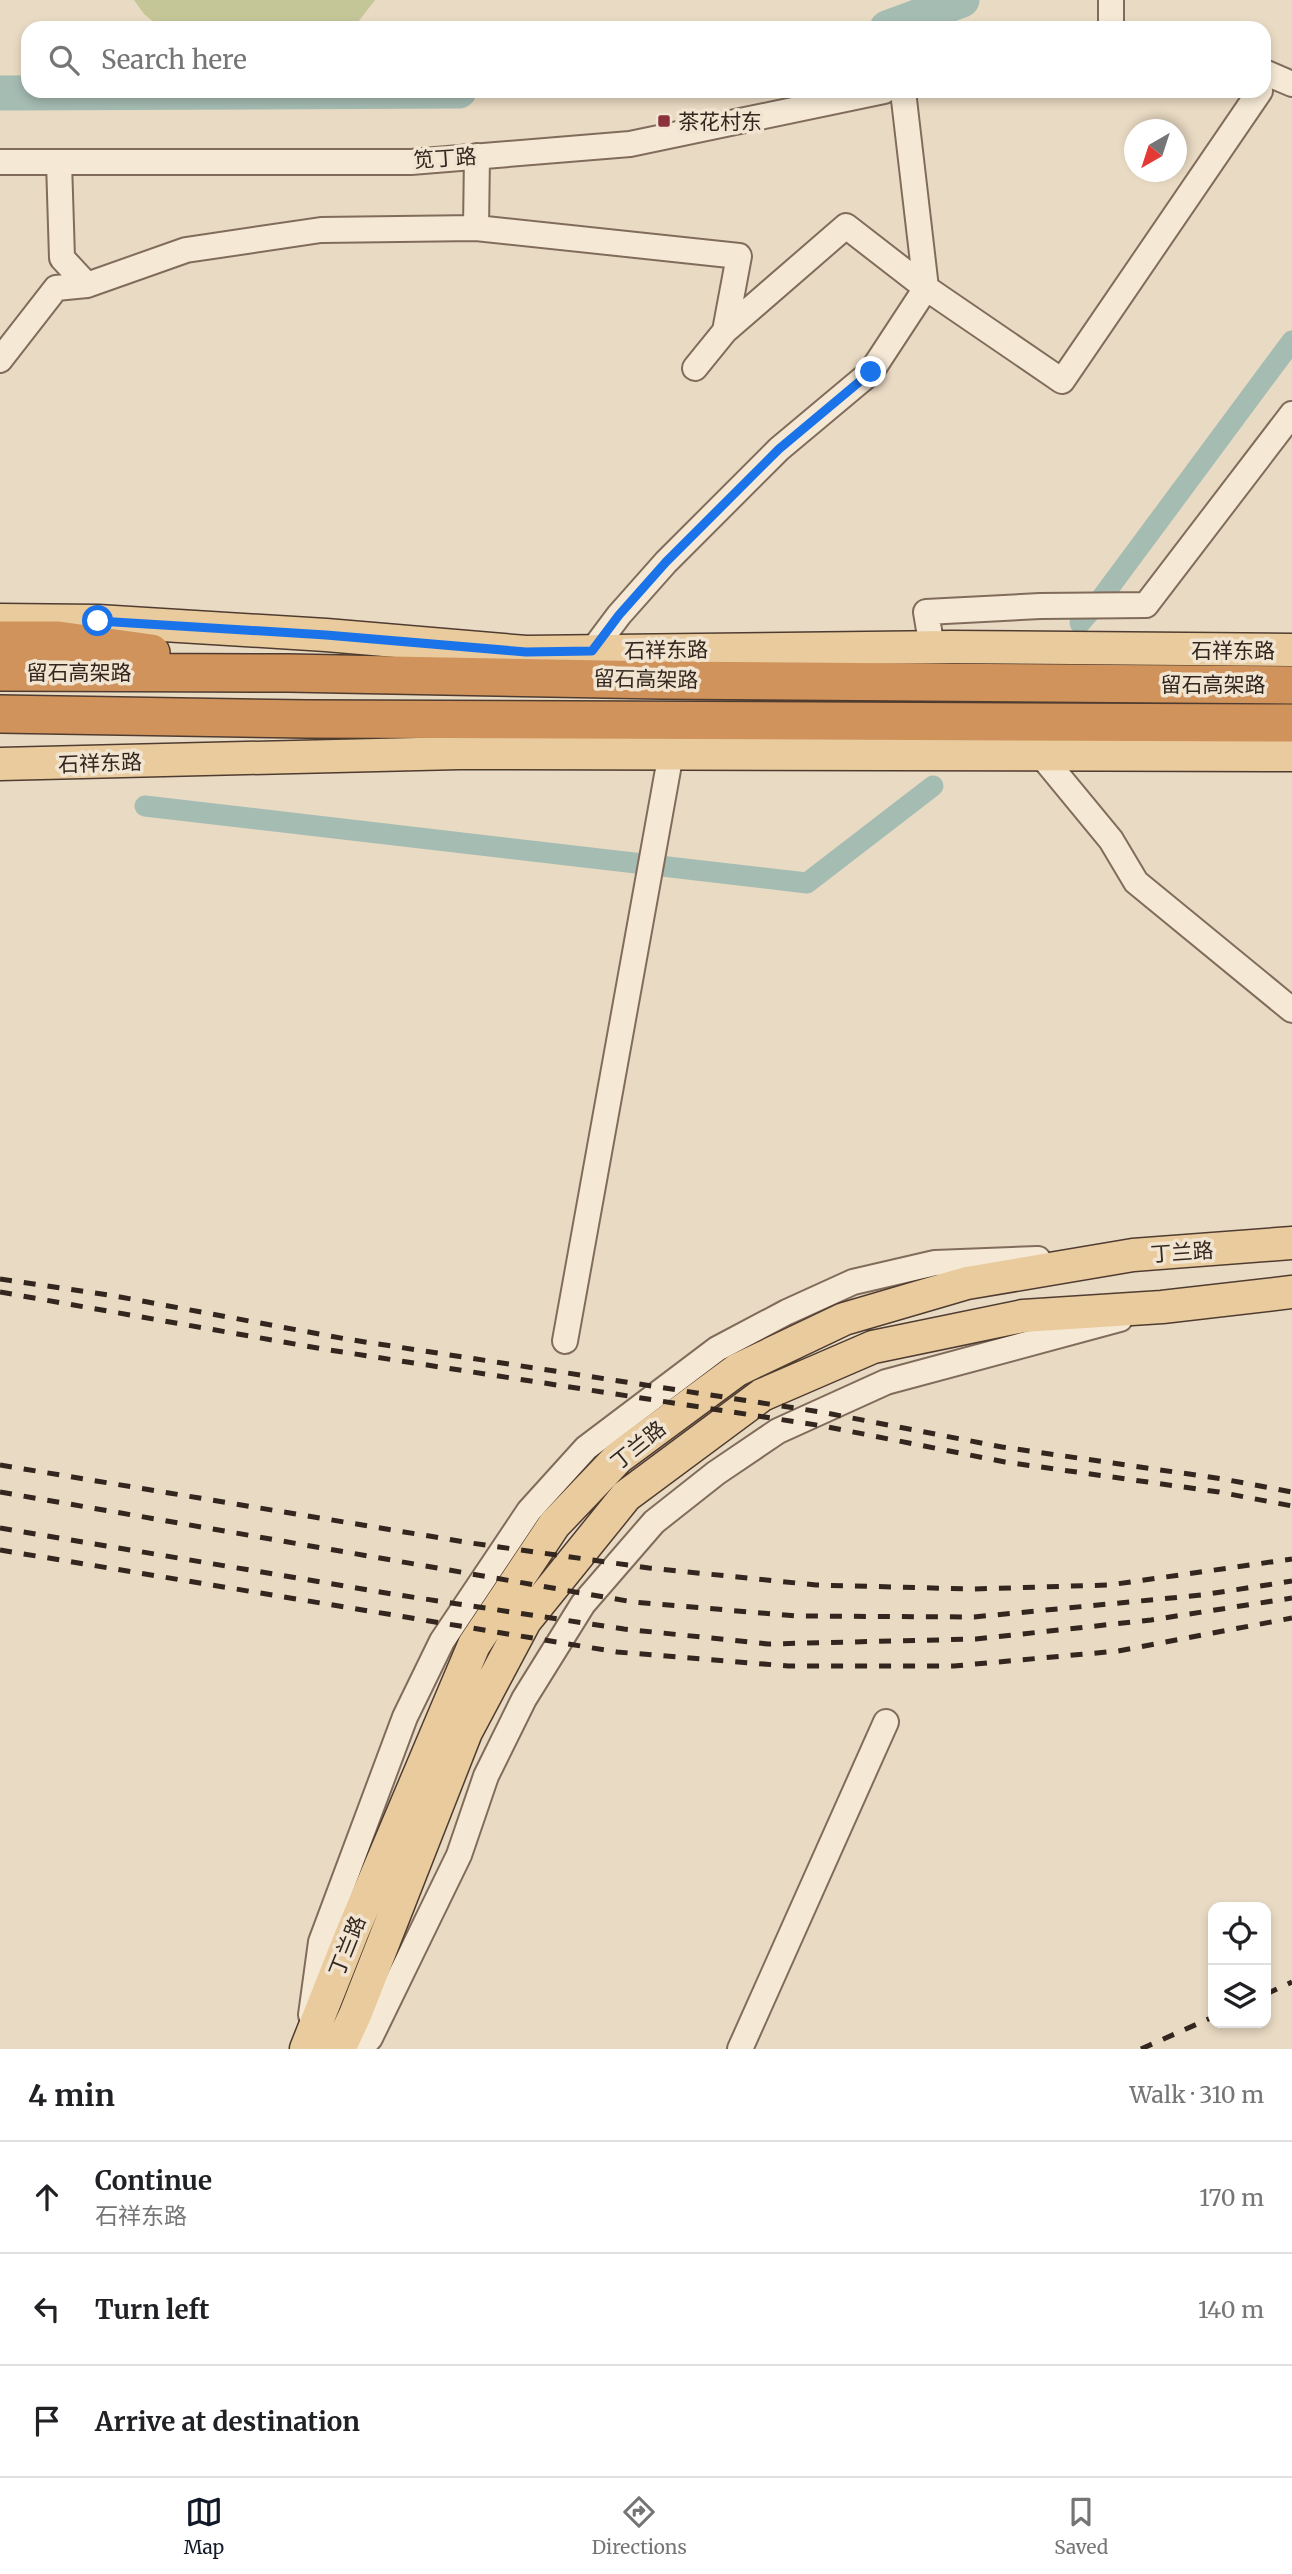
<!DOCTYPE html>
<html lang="en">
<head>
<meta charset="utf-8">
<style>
	body { margin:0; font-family:Merriweather,"Noto Sans SC",serif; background:#f6f6f6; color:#202124 }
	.controls { position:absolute; right:21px; bottom:21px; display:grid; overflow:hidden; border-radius:14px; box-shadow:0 4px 10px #0003 }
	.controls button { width:63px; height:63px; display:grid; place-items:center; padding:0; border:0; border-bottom:2px solid #e0e0e0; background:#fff; color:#202124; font:35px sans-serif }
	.compass { position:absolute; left:1124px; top:119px; width:63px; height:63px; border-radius:50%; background:#fff; box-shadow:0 4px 10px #0003; rotate:219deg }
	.stop { position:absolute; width:21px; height:21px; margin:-16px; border:5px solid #1a73e8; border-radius:50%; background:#fff }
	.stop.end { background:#1a73e8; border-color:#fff; box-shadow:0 2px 7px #0008 }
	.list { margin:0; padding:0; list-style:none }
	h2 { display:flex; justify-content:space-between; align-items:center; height:91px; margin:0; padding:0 28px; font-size:30px }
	h2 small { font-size:23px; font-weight:400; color:#757577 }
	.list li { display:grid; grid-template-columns:46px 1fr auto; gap:21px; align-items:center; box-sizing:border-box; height:112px; padding:0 28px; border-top:2px solid #e0e0e0 }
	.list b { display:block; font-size:26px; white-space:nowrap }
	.list p { margin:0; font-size:23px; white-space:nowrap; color:#757577 }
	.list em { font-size:23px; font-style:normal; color:#757577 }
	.icon { flex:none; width:38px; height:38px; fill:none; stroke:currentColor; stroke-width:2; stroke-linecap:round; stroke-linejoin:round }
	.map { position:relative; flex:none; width:1292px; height:2049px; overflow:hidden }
	.search { position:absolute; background:#fff; box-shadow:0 4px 10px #0003; left:21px; right:21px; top:21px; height:77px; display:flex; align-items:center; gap:18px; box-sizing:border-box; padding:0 24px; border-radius:21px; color:#757577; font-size:26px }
	.sheet { height:427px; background:#fff }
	nav { display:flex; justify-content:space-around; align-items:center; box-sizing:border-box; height:98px; border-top:2px solid #e0e0e0; background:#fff; font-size:19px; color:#757577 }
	nav a { display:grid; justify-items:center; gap:4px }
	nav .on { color:#111827 }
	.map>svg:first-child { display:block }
	.green { fill:#c5c698 }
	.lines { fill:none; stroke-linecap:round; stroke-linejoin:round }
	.canal { stroke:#a5bcb3; stroke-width:21 }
	.river { stroke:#a5bcb3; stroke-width:35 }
	.minor-casing { stroke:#816c5c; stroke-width:28 }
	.major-casing { stroke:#4f3c30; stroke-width:35 }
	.highway-casing { stroke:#4f3c30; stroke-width:40 }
	.minor { stroke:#f5e9d5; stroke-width:24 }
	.major { stroke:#e9cb9e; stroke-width:32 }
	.highway { stroke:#d0935c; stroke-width:37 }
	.rail { stroke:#33261e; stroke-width:5; stroke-dasharray:12 12; stroke-linecap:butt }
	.route { stroke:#1a73e8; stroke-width:9 }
	.poi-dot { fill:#8a323b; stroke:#f1e5d2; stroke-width:2.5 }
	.labels { text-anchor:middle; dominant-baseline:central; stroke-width:7; stroke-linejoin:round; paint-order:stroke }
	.poi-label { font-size:21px; fill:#33261e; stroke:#f1e5d2; text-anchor:start }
	.street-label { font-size:21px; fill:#33261e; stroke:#f1e5d2 }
</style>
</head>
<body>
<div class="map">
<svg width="1292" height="2049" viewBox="0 0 1292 2049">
	<rect width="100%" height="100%" fill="#e9dac3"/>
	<!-- green -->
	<path class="green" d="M 134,0 L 375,0 L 358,22 L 349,28 L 161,28 L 144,14 Z"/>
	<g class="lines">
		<!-- canal -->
		<path class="canal" d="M 1080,623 L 1100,600 L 1292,341
			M 145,806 L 807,883 L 933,786"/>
		<!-- river -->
		<path class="river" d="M 887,28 L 962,0
			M 0,93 L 459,91"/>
		<defs>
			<path id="minor" d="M 1111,0 L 1111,28
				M 1264,72 L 1292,84
				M 477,156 L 476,228 L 739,256 L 725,331
				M 0,162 L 411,162 L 630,144 L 884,91
				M 59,162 L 62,258 L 87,285 L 186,250 L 321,230 L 476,228
				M 0,360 L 56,288 L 87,285
				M 695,368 L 725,331 L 846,226 L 926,288 L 1062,381 L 1260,91
				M 932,648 L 926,612 L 1040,606 L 1146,605 L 1292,414
				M 592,651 L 619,615 L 666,562 L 779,449 L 871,372 L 926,288 L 903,91
				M 1041,755 L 1111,840 L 1136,882 L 1292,1010
				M 565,1341 L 671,753
				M 311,2015 L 321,1942 L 405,1717 L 442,1641 L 529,1511 L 586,1448 L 717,1349 L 787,1312 L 853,1282 L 935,1263 L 1038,1259
				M 360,2049 L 370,2038 L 459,1855 L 486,1776 L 524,1699 L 583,1604 L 654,1522 L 716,1473 L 778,1431 L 886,1382 L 1120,1319
				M 740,2049 L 886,1722"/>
			<path id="major" d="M 0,620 L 98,621 L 326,635 L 526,652 L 951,647 L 1292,650
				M 0,764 L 459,753 L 1292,755
				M 306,2049 L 352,1933 L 474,1645 L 554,1525 L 618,1458 L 737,1370 L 844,1319 L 967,1283 L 1133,1255 L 1292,1243
				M 339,2049 L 355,2015 L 466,1732 L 525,1621 L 626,1496 L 762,1395 L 873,1347 L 1023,1316 L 1162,1307 L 1292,1292"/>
			<path id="highway" d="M 0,640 L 58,640 L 151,653
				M 0,672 L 288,673 L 661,680 L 1292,685
				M 0,714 L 307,719 L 1292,723"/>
		</defs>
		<!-- minor casing -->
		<use href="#minor" class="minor-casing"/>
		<!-- major casing -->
		<use href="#major" class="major-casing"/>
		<!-- highway casing -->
		<use href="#highway" class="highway-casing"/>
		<!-- minor -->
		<use href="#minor" class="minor"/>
		<!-- major -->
		<use href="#major" class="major"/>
		<!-- highway -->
		<use href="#highway" class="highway"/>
		<!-- rail -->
		<path class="rail" d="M 0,1279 L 115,1296 L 346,1339 L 821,1412 L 1002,1447 L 1223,1479 L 1292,1492
			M 0,1292 L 323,1349 L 823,1426 L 1005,1462 L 1219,1492 L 1292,1506
			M 0,1465 L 471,1543 L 649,1568 L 816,1585 L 973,1589 L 1109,1585 L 1292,1559
			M 0,1492 L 633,1602 L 797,1616 L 974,1617 L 1202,1595 L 1292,1581
			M 0,1528 L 392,1594 L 624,1629 L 768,1644 L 976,1639 L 1151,1620 L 1292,1598
			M 0,1550 L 617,1652 L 788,1666 L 954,1666 L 1118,1651 L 1292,1618
			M 1266,1994 L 1292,1982
			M 1141,2049 L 1213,2017"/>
	</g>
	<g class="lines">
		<!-- route -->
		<path class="route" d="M 98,621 L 326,635 L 526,652 L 592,651 L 619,615 L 666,562 L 779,449 L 871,372"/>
	</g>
	<!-- markers -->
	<rect class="poi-dot" x="657" y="114" width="14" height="14" rx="3.5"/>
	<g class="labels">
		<!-- poi labels -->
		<g class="poi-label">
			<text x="678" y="121">茶花村东</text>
		</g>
		<!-- street labels -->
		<g class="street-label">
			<text transform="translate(445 158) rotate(-4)">笕丁路</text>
			<text transform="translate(666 650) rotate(-1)">石祥东路</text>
			<text x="1233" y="650">石祥东路</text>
			<text x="79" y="672">留石高架路</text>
			<text transform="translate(646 679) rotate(1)">留石高架路</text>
			<text x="1213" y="684">留石高架路</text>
			<text transform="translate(100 763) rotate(-2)">石祥东路</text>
			<text transform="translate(1182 1252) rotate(-4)">丁兰路</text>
			<text transform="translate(638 1445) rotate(-39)">丁兰路</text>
			<text transform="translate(347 1946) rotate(-68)">丁兰路</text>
		</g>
	</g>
</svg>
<div class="controls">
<button><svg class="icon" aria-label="locate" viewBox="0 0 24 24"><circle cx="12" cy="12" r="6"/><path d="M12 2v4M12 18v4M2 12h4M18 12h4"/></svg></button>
<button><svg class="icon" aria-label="layers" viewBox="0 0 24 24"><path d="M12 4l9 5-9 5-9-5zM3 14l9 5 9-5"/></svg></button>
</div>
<svg class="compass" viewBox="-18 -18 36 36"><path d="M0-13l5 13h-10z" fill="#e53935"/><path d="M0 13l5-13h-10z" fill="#757577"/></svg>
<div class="stop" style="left:98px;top:621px"></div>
<div class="stop end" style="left:871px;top:372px"></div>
<div class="search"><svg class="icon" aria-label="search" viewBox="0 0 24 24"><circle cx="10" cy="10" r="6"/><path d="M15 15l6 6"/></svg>Search here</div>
</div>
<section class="sheet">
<h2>4 min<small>Walk · 310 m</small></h2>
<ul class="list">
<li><svg class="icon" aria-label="ahead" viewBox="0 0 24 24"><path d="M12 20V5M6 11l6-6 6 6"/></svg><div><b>Continue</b><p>石祥东路</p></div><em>170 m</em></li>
<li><svg class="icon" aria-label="left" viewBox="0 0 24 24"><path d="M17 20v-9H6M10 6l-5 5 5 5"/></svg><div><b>Turn left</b></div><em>140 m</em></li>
<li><svg class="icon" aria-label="arrive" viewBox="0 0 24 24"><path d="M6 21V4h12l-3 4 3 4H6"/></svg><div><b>Arrive at destination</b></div></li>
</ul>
</section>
<nav>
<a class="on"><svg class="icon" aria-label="map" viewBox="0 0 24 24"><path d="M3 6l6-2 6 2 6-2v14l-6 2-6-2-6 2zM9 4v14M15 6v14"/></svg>Map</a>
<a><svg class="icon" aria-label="directions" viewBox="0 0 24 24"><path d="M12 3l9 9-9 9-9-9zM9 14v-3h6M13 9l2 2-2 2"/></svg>Directions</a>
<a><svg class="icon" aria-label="saved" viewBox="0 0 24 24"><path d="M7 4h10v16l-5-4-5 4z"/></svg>Saved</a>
</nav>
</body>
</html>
